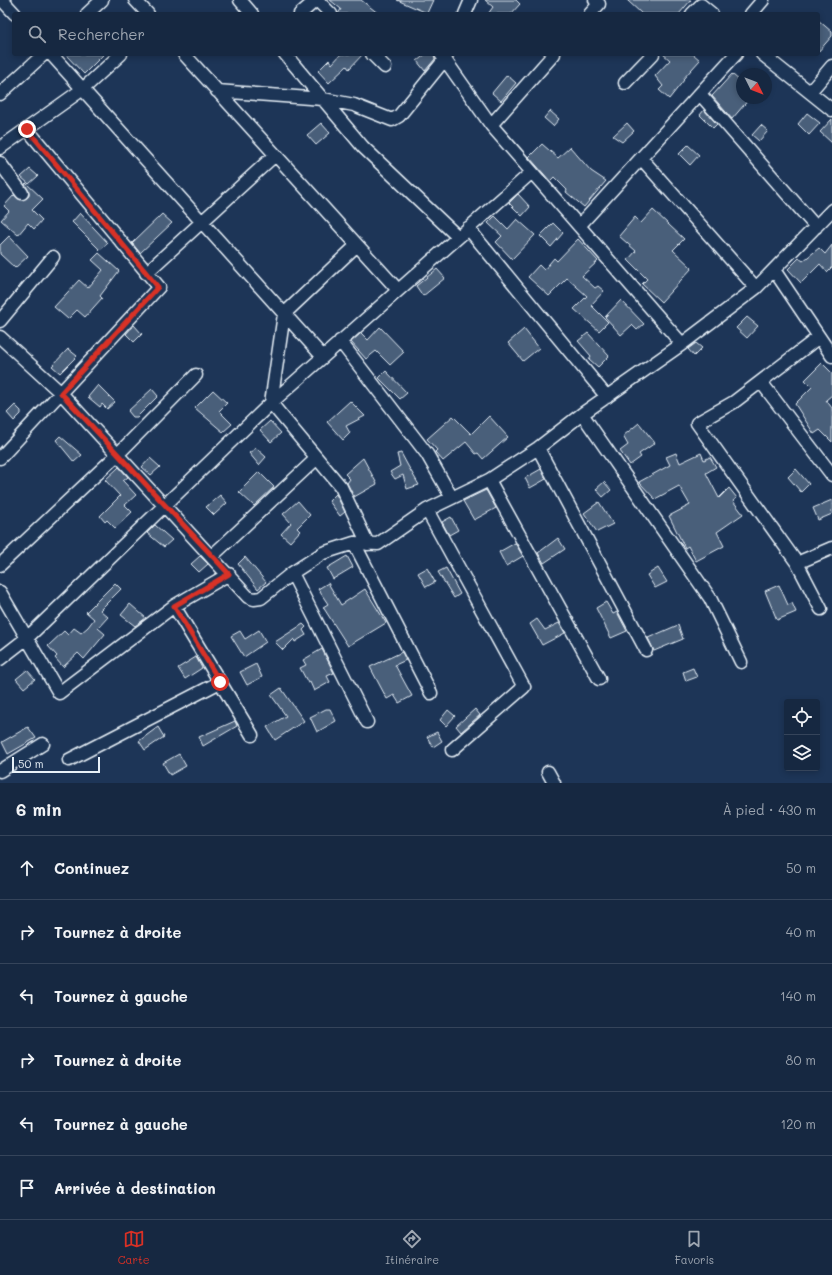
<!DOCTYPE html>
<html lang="fr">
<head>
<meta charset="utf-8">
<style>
	body { margin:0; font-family:Mali,sans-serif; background:#23344c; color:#f1f3f6 }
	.controls { position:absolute; right:12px; bottom:12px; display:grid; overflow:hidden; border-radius:4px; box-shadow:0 2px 6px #0003 }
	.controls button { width:36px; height:36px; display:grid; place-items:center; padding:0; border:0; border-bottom:1px solid #35445a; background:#162841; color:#f1f3f6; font:20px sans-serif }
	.compass { position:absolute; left:736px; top:68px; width:36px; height:36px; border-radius:50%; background:#162841; box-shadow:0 2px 6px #0003; rotate:132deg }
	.scale { position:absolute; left:12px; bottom:10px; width:88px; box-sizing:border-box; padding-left:4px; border:2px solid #e8f1f8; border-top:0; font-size:11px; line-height:14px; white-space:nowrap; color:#e8f1f8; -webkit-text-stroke:3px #1d3557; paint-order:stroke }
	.stop { position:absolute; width:12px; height:12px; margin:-9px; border:3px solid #d93025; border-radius:50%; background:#fff }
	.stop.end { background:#d93025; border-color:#fff; box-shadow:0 1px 4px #0008 }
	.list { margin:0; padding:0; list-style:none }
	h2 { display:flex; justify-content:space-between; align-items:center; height:52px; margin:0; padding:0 16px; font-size:17px }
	h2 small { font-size:13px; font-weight:400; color:#9ea6b1 }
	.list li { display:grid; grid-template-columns:26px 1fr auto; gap:12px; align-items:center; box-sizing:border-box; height:64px; padding:0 16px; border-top:1px solid #35445a }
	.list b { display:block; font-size:15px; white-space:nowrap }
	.list em { font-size:13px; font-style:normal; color:#9ea6b1 }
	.icon { flex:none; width:22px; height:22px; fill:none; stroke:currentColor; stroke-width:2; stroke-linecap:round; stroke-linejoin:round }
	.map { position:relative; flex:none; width:832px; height:783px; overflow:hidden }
	.search { position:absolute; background:#162841; box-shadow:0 2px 6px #0003; left:12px; right:12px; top:12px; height:44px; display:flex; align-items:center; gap:10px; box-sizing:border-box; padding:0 14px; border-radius:4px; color:#9ea6b1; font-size:15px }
	.sheet { height:436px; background:#162841 }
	nav { display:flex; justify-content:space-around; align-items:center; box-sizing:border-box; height:56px; border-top:1px solid #35445a; background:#162841; font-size:11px; color:#9ea6b1 }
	nav a { display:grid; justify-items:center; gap:2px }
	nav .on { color:#d93025 }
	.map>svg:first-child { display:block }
	.building { fill:#495e7a; stroke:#e8f1f8 }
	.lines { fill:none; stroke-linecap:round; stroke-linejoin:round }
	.minor-casing { stroke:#e8f1f8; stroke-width:15 }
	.minor { stroke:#1d3557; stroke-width:12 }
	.route { stroke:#d93025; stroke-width:5 }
</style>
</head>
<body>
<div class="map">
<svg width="832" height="783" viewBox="0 0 832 783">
	<rect width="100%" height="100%" fill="#1d3557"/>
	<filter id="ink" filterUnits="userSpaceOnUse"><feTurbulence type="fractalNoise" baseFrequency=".025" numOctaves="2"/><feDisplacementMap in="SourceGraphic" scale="8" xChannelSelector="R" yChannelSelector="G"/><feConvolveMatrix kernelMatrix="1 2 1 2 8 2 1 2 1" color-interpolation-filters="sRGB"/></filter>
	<g filter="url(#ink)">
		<!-- building -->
		<path class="building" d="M 330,0 L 361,0 L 379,14 L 338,14 L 341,9 Z
			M 397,0 L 433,0 L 427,13 Z
			M 485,0 L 516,0 L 520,4 L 511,14 L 488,14 L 493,7 Z
			M 627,0 L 691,0 L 679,14 L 642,14 Z
			M 818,20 L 832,32 L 832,36 L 818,52 Z
			M 65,54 L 104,54 L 84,74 Z
			M 341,54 L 363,54 L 349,69 L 347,66 L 329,83 L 318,71 L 329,60 L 332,64 Z
			M 426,54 L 434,54 L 435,59 L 425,71 L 417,61 Z
			M 663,54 L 693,54 L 700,60 L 683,79 L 684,80 L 669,99 L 659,90 L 663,86 L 655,76 L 670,60 Z
			M 732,74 L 742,83 L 742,98 L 750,98 L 732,119 L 712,96 Z
			M 507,75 L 516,83 L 501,101 L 492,93 Z
			M 704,110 L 717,124 L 713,128 L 700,115 Z
			M 550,111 L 559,119 L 553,126 L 544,118 Z
			M 807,113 L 820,123 L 809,135 L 798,124 Z
			M 832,119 L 832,143 L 820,132 Z
			M 321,123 L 330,133 L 316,145 L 307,135 Z
			M 627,123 L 634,131 L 622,142 L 613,136 Z
			M 761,125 L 768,131 L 759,141 L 752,135 Z
			M 542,144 L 558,158 L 570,147 L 591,171 L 606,181 L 584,207 L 566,192 L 567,190 L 554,177 L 550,181 L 529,157 Z
			M 688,145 L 699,155 L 690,165 L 679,154 Z
			M 30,169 L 38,176 L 29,184 L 21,177 Z
			M 26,183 L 43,199 L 32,210 L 42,220 L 34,229 L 28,223 L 18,235 L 1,220 L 9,211 L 4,206 L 14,195 L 22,200 L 29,196 L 29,192 L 25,184 Z
			M 518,194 L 530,207 L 522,216 L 509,203 Z
			M 653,210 L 684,239 L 673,250 L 692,268 L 661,302 L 642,284 L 647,279 L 628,260 L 636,251 L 619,236 L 635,217 L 641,223 Z
			M 80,213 L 108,243 L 100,250 L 72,222 Z
			M 162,214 L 172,223 L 140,253 L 132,243 Z
			M 495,216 L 508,229 L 517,219 L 535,235 L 512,259 L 496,242 L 502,236 L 488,223 Z
			M 553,223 L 563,233 L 551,247 L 540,236 Z
			M 9,236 L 28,256 L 15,268 L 0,254 L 0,245 Z
			M 578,239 L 598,261 L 582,276 L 595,288 L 598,286 L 604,291 L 591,305 L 608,322 L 599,331 L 574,309 L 587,296 L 567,278 L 549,296 L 528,277 L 539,265 L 544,270 L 554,258 L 557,261 Z
			M 832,245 L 832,267 L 827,272 L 820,264 L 801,283 L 788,269 L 799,258 L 803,261 L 819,248 L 825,254 Z
			M 99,253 L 119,271 L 100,296 L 102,298 L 85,317 L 77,310 L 68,319 L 54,307 L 79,280 L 88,288 L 103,270 L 92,260 Z
			M 437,269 L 445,278 L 423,296 L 416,286 Z
			M 621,300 L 644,324 L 637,330 L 632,325 L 621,335 L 605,317 Z
			M 747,317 L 758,326 L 747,338 L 736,328 Z
			M 134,325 L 142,334 L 134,342 L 126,334 Z
			M 380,327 L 404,352 L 390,365 L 376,351 L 366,359 L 351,342 L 361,333 L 368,340 Z
			M 524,329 L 539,348 L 523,361 L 508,343 Z
			M 588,333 L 609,356 L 598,367 L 589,359 L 591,356 L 578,341 Z
			M 696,343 L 702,348 L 694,356 L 688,349 Z
			M 68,349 L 77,356 L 60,373 L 52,366 Z
			M 822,363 L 832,373 L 832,395 L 826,400 L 832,408 L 832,442 L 820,430 L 814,434 L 795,404 L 812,387 L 805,380 Z
			M 386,371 L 407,393 L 400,399 L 379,378 Z
			M 98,385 L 115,402 L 107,409 L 102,404 L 100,407 L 88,397 Z
			M 152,389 L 158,396 L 137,417 L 133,417 L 128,411 Z
			M 213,390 L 227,403 L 219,411 L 232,424 L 223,432 L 195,408 Z
			M 350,401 L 365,416 L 346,426 L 350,433 L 343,440 L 327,422 Z
			M 15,405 L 21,411 L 21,414 L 14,421 L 7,413 Z
			M 453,416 L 471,434 L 489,416 L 508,437 L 483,459 L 478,453 L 476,454 L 466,442 L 443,461 L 435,452 L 437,450 L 427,439 Z
			M 270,421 L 281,433 L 271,442 L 260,430 Z
			M 639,423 L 655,443 L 639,454 L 641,457 L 630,465 L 620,451 L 628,445 L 623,436 Z
			M 60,436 L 82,455 L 74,462 L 56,440 Z
			M 256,448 L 266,457 L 259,465 L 249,453 Z
			M 401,453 L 408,466 L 419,485 L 407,489 L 403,475 L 395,479 L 390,472 L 400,466 L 397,454 Z
			M 676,453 L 680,463 L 701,453 L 704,460 L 710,457 L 716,467 L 706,473 L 719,498 L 729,488 L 737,498 L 733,501 L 743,514 L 717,532 L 724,546 L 696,561 L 688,546 L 685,548 L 669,516 L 690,505 L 679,486 L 655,499 L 639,482 L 670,465 L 666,457 Z
			M 150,458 L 160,467 L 151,475 L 142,467 Z
			M 363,458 L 377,484 L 354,497 L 347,483 L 350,479 L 345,474 Z
			M 119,467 L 128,477 L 123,481 L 136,495 L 125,505 L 132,512 L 115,528 L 107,520 L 105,522 L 100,516 L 120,496 L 105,480 Z
			M 541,469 L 546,479 L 530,488 L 525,478 Z
			M 796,469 L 809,484 L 801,492 L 788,477 Z
			M 259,472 L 274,487 L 254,506 L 239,492 Z
			M 604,482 L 611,490 L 603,497 L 596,489 Z
			M 486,490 L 496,508 L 474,520 L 463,501 Z
			M 336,494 L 345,512 L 340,516 L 329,501 Z
			M 220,495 L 227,503 L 214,515 L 206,507 Z
			M 832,500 L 832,514 L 818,520 L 813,508 Z
			M 298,501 L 310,515 L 297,528 L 300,531 L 290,542 L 281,534 L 291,523 L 283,514 Z
			M 599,502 L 613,524 L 597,532 L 584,513 Z
			M 451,517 L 458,530 L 449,535 L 442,522 Z
			M 155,525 L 172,540 L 164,547 L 147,533 Z
			M 558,538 L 565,549 L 544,563 L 538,553 Z
			M 515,543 L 523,556 L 506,566 L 499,552 Z
			M 200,556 L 208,564 L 199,572 L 191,564 Z
			M 347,556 L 353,567 L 333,579 L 327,568 Z
			M 245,557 L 266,582 L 258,589 L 238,564 Z
			M 427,568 L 435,582 L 426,587 L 418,573 Z
			M 446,568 L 460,594 L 454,598 L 438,572 Z
			M 658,568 L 667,582 L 655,588 L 647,575 Z
			M 115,583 L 121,589 L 100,610 L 108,617 L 98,628 L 105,634 L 84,659 L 78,653 L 63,667 L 55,658 L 57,656 L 48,646 L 64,631 L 68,635 L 74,628 L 81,633 L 88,627 L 94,619 L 86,612 Z
			M 328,583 L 341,605 L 365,589 L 386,623 L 348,646 L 323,607 L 328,604 L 318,589 Z
			M 779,585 L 788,605 L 792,603 L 796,612 L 777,620 L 765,591 Z
			M 606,602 L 613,614 L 617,612 L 627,631 L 611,638 L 596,608 Z
			M 130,604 L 146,618 L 135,626 L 121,615 Z
			M 537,619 L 545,630 L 559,623 L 565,633 L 542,645 L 530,624 Z
			M 303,624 L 306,627 L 303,630 L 306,635 L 295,642 L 294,639 L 283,650 L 275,642 Z
			M 678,625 L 683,639 L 654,651 L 648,638 Z
			M 259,630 L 266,642 L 244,657 L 231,636 L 240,631 L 245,639 Z
			M 322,649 L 334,673 L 327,676 L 330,682 L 314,691 L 310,682 L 308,683 L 300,668 L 306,665 L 303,660 Z
			M 402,652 L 406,660 L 395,665 L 412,696 L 399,703 L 394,695 L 387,699 L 370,667 Z
			M 196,657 L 202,668 L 185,679 L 178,668 Z
			M 256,664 L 262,677 L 247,685 L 240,672 Z
			M 693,668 L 697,677 L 686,681 L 683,672 Z
			M 27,670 L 35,679 L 24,688 L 16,679 Z
			M 281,688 L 304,721 L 275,740 L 267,727 L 286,716 L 271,695 Z
			M 326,709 L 330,709 L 336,721 L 317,732 L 310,717 Z
			M 475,709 L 480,715 L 461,732 L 456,726 Z
			M 448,710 L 455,716 L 446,726 L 440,720 Z
			M 235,721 L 237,726 L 203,746 L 199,737 Z
			M 28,727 L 36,738 L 8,754 L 2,742 Z
			M 158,727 L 164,737 L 145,750 L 139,741 Z
			M 437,732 L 442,741 L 433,747 L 427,737 Z
			M 179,754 L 186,766 L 170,775 L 163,763 Z"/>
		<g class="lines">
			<defs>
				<path id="minor" d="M 2,0 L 15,14
					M 135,0 L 148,14
					M 240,0 L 252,14
					M 317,0 L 331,14
					M 87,14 L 102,0
					M 300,14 L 316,0
					M 465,14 L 471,0
					M 590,14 L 599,4 L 595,0
					M 692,14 L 701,5 L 712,14
					M 751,14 L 763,0
					M 51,54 L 323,357
					M 184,54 L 398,290
					M 285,54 L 363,147 L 458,237
					M 372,54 L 385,67
					M 441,54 L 491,125 L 682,344
					M 762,54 L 832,110
					M 625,83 L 653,54
					M 217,91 L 323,99 L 354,105 L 392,120 L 399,116 L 445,59 L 447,54
					M 810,92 L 832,66
					M 0,94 L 44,54
					M 700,94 L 816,227
					M 491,125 L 554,54
					M 0,148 L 83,89 L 121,54
					M 641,158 L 756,288
					M 0,163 L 22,193
					M 579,226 L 736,54
					M 468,228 L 607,397
					M 357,245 L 284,314 L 271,403 L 341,487 L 368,544
					M 774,270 L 832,356
					M 146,273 L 275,155
					M 0,321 L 53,257
					M 0,337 L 61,393 L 248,597 L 254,599 L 261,598 L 292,573 L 323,553 L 354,543 L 378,544 L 427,510 L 489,480 L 538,448 L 582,414 L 682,344 L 756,288 L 832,210
					M 819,337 L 734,402 L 697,423 L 797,563 L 821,609
					M 340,341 L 427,454 L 452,498
					M 761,382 L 832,475
					M 582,414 L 710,598 L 741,662
					M 538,448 L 646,650
					M 0,458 L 159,287 L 27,129
					M 489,480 L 599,679
					M 427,510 L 524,687 L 452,750
					M 354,543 L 431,693
					M 212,556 L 317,458
					M 797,563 L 832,548
					M 0,565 L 118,454 L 196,375
					M 292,573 L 367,722
					M 0,592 L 59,693 L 174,606 L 229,574
					M 174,606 L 252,735
					M 0,659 L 27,638 L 271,403 L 532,172
					M 69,760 L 220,682
					M 0,771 L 43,744
					M 548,772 L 554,783"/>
			</defs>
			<!-- minor casing -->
			<use href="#minor" class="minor-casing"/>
			<!-- minor -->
			<use href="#minor" class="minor"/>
		</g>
	</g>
	<g class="lines" filter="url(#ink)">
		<!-- route -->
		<path class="route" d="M 27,129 L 158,287 L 61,393 L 229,574 L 174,606 L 220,682"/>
	</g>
</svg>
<div class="controls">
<button><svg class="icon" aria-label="locate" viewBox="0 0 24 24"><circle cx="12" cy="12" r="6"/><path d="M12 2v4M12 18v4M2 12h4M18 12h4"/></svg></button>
<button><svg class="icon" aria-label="layers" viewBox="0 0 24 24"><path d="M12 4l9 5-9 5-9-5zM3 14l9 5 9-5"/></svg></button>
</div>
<svg class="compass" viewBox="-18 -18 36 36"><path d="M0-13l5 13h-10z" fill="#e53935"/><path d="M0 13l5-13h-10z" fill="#9ea6b1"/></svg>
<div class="scale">50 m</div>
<div class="stop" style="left:220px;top:682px"></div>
<div class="stop end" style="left:27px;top:129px"></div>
<div class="search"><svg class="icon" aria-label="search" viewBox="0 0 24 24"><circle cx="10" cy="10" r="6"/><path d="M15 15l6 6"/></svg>Rechercher</div>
</div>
<section class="sheet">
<h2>6 min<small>À pied · 430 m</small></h2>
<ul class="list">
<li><svg class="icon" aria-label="ahead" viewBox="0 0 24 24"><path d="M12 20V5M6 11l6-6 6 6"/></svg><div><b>Continuez</b></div><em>50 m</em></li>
<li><svg class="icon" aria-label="right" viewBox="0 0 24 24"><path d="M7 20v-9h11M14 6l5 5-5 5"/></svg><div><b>Tournez à droite</b></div><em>40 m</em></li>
<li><svg class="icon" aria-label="left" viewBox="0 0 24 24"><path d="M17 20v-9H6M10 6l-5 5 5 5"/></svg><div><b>Tournez à gauche</b></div><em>140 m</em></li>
<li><svg class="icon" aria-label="right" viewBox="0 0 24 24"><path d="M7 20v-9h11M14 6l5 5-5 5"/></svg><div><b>Tournez à droite</b></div><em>80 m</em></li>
<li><svg class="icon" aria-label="left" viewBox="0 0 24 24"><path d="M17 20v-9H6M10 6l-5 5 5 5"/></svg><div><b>Tournez à gauche</b></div><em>120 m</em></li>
<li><svg class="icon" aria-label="arrive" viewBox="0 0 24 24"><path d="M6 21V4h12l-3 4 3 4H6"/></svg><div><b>Arrivée à destination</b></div></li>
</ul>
</section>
<nav>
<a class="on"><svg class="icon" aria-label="map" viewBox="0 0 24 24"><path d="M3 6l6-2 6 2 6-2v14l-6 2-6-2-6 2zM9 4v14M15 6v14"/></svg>Carte</a>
<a><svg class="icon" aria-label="directions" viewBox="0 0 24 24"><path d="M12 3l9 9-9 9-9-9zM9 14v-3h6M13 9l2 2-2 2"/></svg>Itinéraire</a>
<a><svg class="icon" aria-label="saved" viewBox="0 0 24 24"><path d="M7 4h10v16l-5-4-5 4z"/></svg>Favoris</a>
</nav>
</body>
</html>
